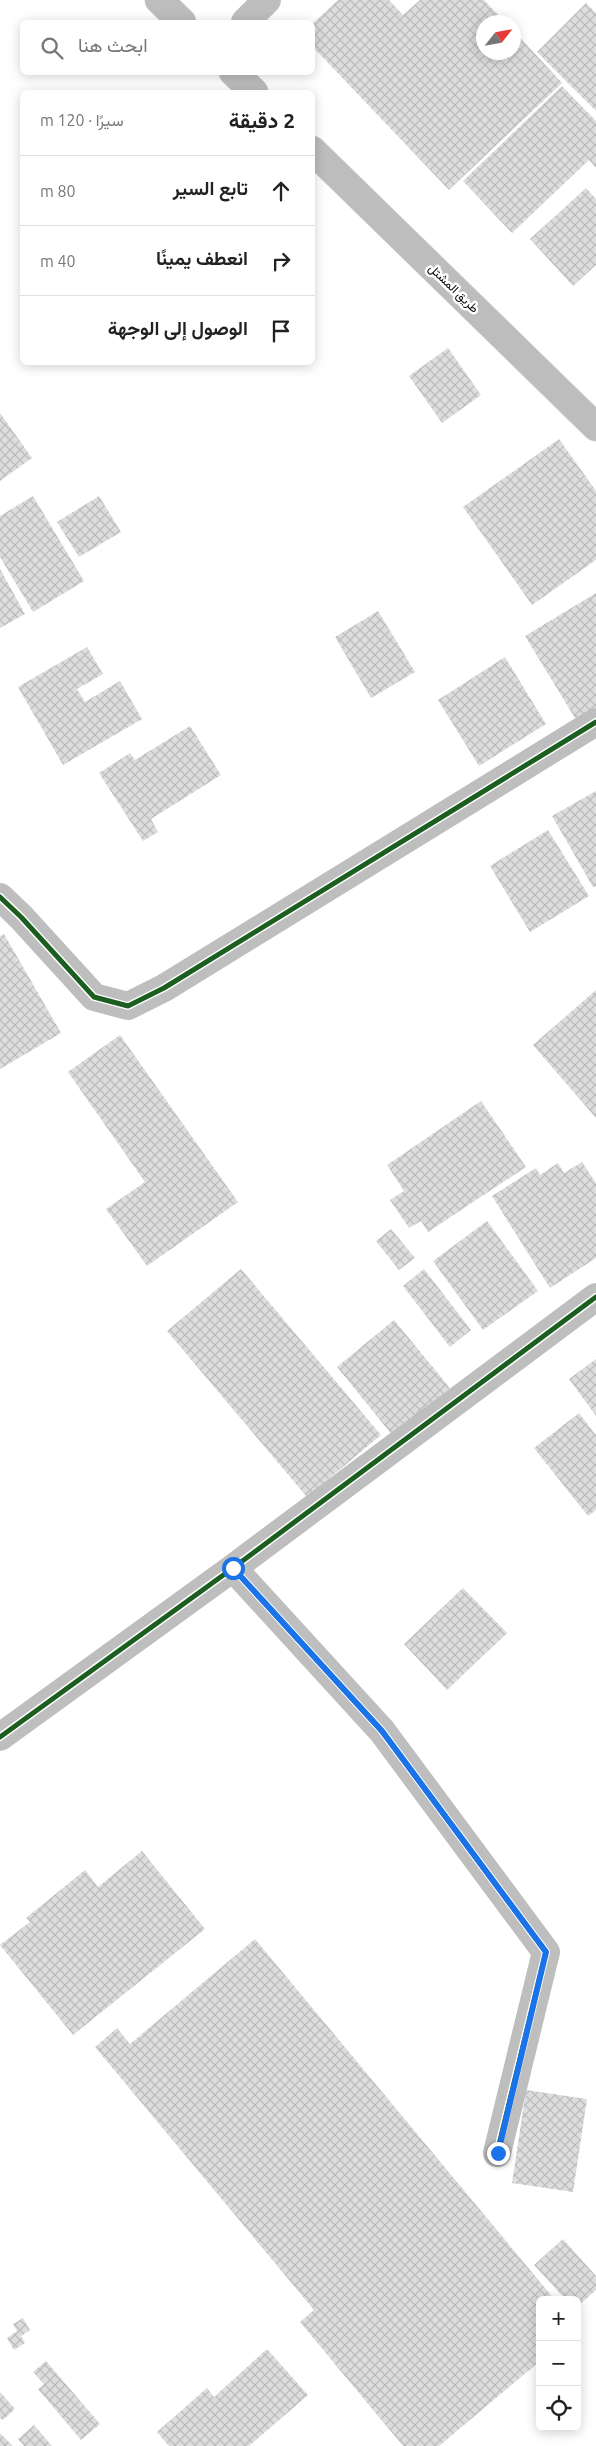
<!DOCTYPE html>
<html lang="ar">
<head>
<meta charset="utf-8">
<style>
	body { margin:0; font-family:Ubuntu,Vazirmatn,sans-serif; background:#f6f6f6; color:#222; direction:rtl }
	.controls { position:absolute; right:15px; bottom:15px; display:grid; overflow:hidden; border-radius:8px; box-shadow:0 2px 12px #0003 }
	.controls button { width:45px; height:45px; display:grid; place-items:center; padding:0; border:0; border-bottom:1px solid #e0e0e0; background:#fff; color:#222; font:25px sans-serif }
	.compass { position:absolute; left:476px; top:15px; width:45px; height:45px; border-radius:50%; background:#fff; box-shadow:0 2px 12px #0003; rotate:59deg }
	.stop { position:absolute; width:15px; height:15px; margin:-11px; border:4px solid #1a73e8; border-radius:50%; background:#fff }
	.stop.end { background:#1a73e8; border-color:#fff; box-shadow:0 1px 5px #0008 }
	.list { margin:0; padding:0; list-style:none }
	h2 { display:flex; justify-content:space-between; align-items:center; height:65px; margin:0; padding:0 20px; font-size:21px }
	h2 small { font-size:16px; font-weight:400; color:#767676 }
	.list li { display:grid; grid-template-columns:32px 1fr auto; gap:15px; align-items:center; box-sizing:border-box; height:70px; padding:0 20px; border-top:1px solid #e0e0e0 }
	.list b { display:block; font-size:19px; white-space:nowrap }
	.list em { font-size:16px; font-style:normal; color:#767676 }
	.icon { flex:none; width:28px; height:28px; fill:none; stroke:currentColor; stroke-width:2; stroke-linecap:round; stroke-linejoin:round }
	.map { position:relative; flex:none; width:596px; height:2446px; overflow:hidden; direction:ltr }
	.search { position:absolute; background:#fff; box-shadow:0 2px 12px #0003; left:20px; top:20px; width:295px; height:55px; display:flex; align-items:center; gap:12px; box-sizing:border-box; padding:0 18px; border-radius:8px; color:#767676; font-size:19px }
	.panel { position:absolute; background:#fff; box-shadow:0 2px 12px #0003; left:20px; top:90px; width:295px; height:275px; border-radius:8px; direction:rtl }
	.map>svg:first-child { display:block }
	.building { fill:url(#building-cross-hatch) }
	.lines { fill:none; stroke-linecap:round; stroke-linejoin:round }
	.major-casing { stroke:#dbdbdb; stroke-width:29 }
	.minor { stroke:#bebebe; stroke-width:28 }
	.major { stroke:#bdbdbd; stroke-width:28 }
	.cycleway-casing { stroke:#fff; stroke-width:8 }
	.cycleway { stroke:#1b5e20; stroke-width:5 }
	.route { stroke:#1a73e8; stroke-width:6 }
	.labels { text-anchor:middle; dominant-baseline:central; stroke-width:5; stroke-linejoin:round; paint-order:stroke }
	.street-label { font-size:12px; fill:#000; stroke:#fff }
</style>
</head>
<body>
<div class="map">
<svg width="596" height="2446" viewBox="0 0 596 2446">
	<defs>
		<pattern id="building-cross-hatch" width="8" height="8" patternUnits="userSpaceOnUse" patternTransform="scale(1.25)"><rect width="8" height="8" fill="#ddd"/><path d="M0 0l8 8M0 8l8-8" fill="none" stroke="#bcbcbc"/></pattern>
	</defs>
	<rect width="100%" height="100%" fill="#fff"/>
	<!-- building -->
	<path class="building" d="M 338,0 L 389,0 L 403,15 L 420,0 L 484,0 L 505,22 L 484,22 L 484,52 L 514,52 L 514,31 L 562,83 L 449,190 L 312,46 L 312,24 Z
		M 586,3 L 596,13 L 596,111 L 537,52 Z
		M 562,86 L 596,121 L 596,168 L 589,160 L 512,233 L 463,181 Z
		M 586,188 L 596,199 L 596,265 L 573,286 L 530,239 Z
		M 448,348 L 481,395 L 442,423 L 409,376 Z
		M 0,413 L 32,458 L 0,481 Z
		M 559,439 L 596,491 L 596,560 L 532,605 L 463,507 Z
		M 33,496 L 84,581 L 33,612 L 0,557 L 0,516 Z
		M 99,496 L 121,532 L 79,557 L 57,522 Z
		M 0,569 L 25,614 L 0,628 Z
		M 596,593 L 596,712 L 578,723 L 525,636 Z
		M 378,611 L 415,672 L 371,698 L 335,637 Z
		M 87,647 L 103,674 L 77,689 L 85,702 L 120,681 L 142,719 L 63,765 L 18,687 Z
		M 505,657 L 546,724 L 479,766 L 438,700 Z
		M 190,726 L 221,775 L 151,819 L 158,832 L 143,841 L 99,773 L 130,753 L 135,760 Z
		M 596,791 L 596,886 L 593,887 L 552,816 Z
		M 548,830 L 589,896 L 530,932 L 490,866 Z
		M 4,934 L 61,1033 L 0,1069 L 0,936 Z
		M 596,990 L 596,1118 L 533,1045 Z
		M 120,1035 L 238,1202 L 147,1266 L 106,1209 L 145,1182 L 68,1072 Z
		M 481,1101 L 526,1167 L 428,1232 L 421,1221 L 409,1228 L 390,1200 L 404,1191 L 387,1165 Z
		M 582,1162 L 596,1183 L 596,1258 L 550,1288 L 492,1196 L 536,1168 L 540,1175 L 558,1163 L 564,1173 Z
		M 487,1221 L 538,1291 L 483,1330 L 433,1261 Z
		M 391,1229 L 415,1258 L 399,1270 L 376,1241 Z
		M 241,1269 L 381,1435 L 307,1497 L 167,1331 Z
		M 424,1269 L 471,1330 L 450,1347 L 403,1286 Z
		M 394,1320 L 450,1388 L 393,1436 L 337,1367 Z
		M 596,1359 L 596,1416 L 569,1379 Z
		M 579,1413 L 596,1435 L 596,1510 L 588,1516 L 534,1448 Z
		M 463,1588 L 507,1633 L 447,1690 L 404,1644 Z
		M 142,1851 L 205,1929 L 73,2035 L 0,1945 L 30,1922 L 26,1918 L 85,1870 L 98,1887 Z
		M 255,1939 L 555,2300 L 540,2300 L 540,2361 L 439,2446 L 403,2446 L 300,2322 L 314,2310 L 95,2047 L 117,2028 L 130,2044 Z
		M 526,2090 L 587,2099 L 573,2192 L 512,2183 Z
		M 563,2239 L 596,2276 L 596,2290 L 577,2307 L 577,2300 L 566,2300 L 534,2265 Z
		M 23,2318 L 30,2330 L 21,2336 L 25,2343 L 14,2350 L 7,2338 L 17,2331 L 13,2324 Z
		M 267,2349 L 308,2395 L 249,2446 L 169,2446 L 157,2432 L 207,2388 L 214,2397 Z
		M 46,2361 L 100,2424 L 81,2440 L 38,2389 L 44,2384 L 33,2372 Z
		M 0,2392 L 15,2409 L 3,2420 L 0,2418 Z
		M 34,2425 L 52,2446 L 24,2446 L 18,2439 Z
		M 0,2433 L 13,2446 L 0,2446 Z"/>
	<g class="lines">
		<defs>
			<path id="major" d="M 159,0 L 182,22
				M 233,72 L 254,92
				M 312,150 L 596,427"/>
		</defs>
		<!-- major casing -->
		<use href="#major" class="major-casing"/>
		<!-- minor -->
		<path class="minor" d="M 245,22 L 267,0
			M 0,897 L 21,917 L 94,997 L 128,1006 L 164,988 L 596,722
			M 233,1568 L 382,1731 L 546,1952 L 497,2153
			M 0,1737 L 233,1568 L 596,1297"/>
		<!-- major -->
		<use href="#major" class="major"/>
		<defs>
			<path id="cycleway" d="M 0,897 L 21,917 L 94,997 L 128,1006 L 164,988 L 596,722
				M 233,1568 L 382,1731 L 546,1952 L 497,2153
				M 0,1737 L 233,1568 L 596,1297"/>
		</defs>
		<!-- cycleway casing -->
		<use href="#cycleway" class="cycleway-casing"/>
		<!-- cycleway -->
		<use href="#cycleway" class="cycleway"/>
	</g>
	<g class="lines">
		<!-- route -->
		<path class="route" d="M 233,1568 L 382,1731 L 546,1952 L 498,2153"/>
	</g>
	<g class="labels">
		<!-- street labels -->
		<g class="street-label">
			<text transform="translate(454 288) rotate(44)">طريق المشتل</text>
		</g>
	</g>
</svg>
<div class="controls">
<button>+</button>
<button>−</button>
<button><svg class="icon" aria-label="locate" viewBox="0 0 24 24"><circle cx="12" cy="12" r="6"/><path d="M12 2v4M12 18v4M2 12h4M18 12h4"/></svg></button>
</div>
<svg class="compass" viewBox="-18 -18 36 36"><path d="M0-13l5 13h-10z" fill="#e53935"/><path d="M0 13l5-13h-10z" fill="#767676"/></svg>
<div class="stop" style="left:233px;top:1568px"></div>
<div class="stop end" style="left:498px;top:2153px"></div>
<div class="search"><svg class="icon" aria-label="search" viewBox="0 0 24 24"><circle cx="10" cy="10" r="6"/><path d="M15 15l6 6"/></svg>ابحث هنا</div>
<section class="panel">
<h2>2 دقيقة<small>سيرًا · 120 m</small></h2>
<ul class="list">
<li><svg class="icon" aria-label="ahead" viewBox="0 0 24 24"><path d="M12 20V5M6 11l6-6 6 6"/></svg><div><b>تابع السير</b></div><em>80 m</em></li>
<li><svg class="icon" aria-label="right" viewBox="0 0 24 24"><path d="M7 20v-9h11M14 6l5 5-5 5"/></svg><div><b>انعطف يمينًا</b></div><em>40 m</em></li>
<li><svg class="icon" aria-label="arrive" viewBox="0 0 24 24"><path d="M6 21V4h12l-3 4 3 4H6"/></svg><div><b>الوصول إلى الوجهة</b></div></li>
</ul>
</section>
</div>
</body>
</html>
